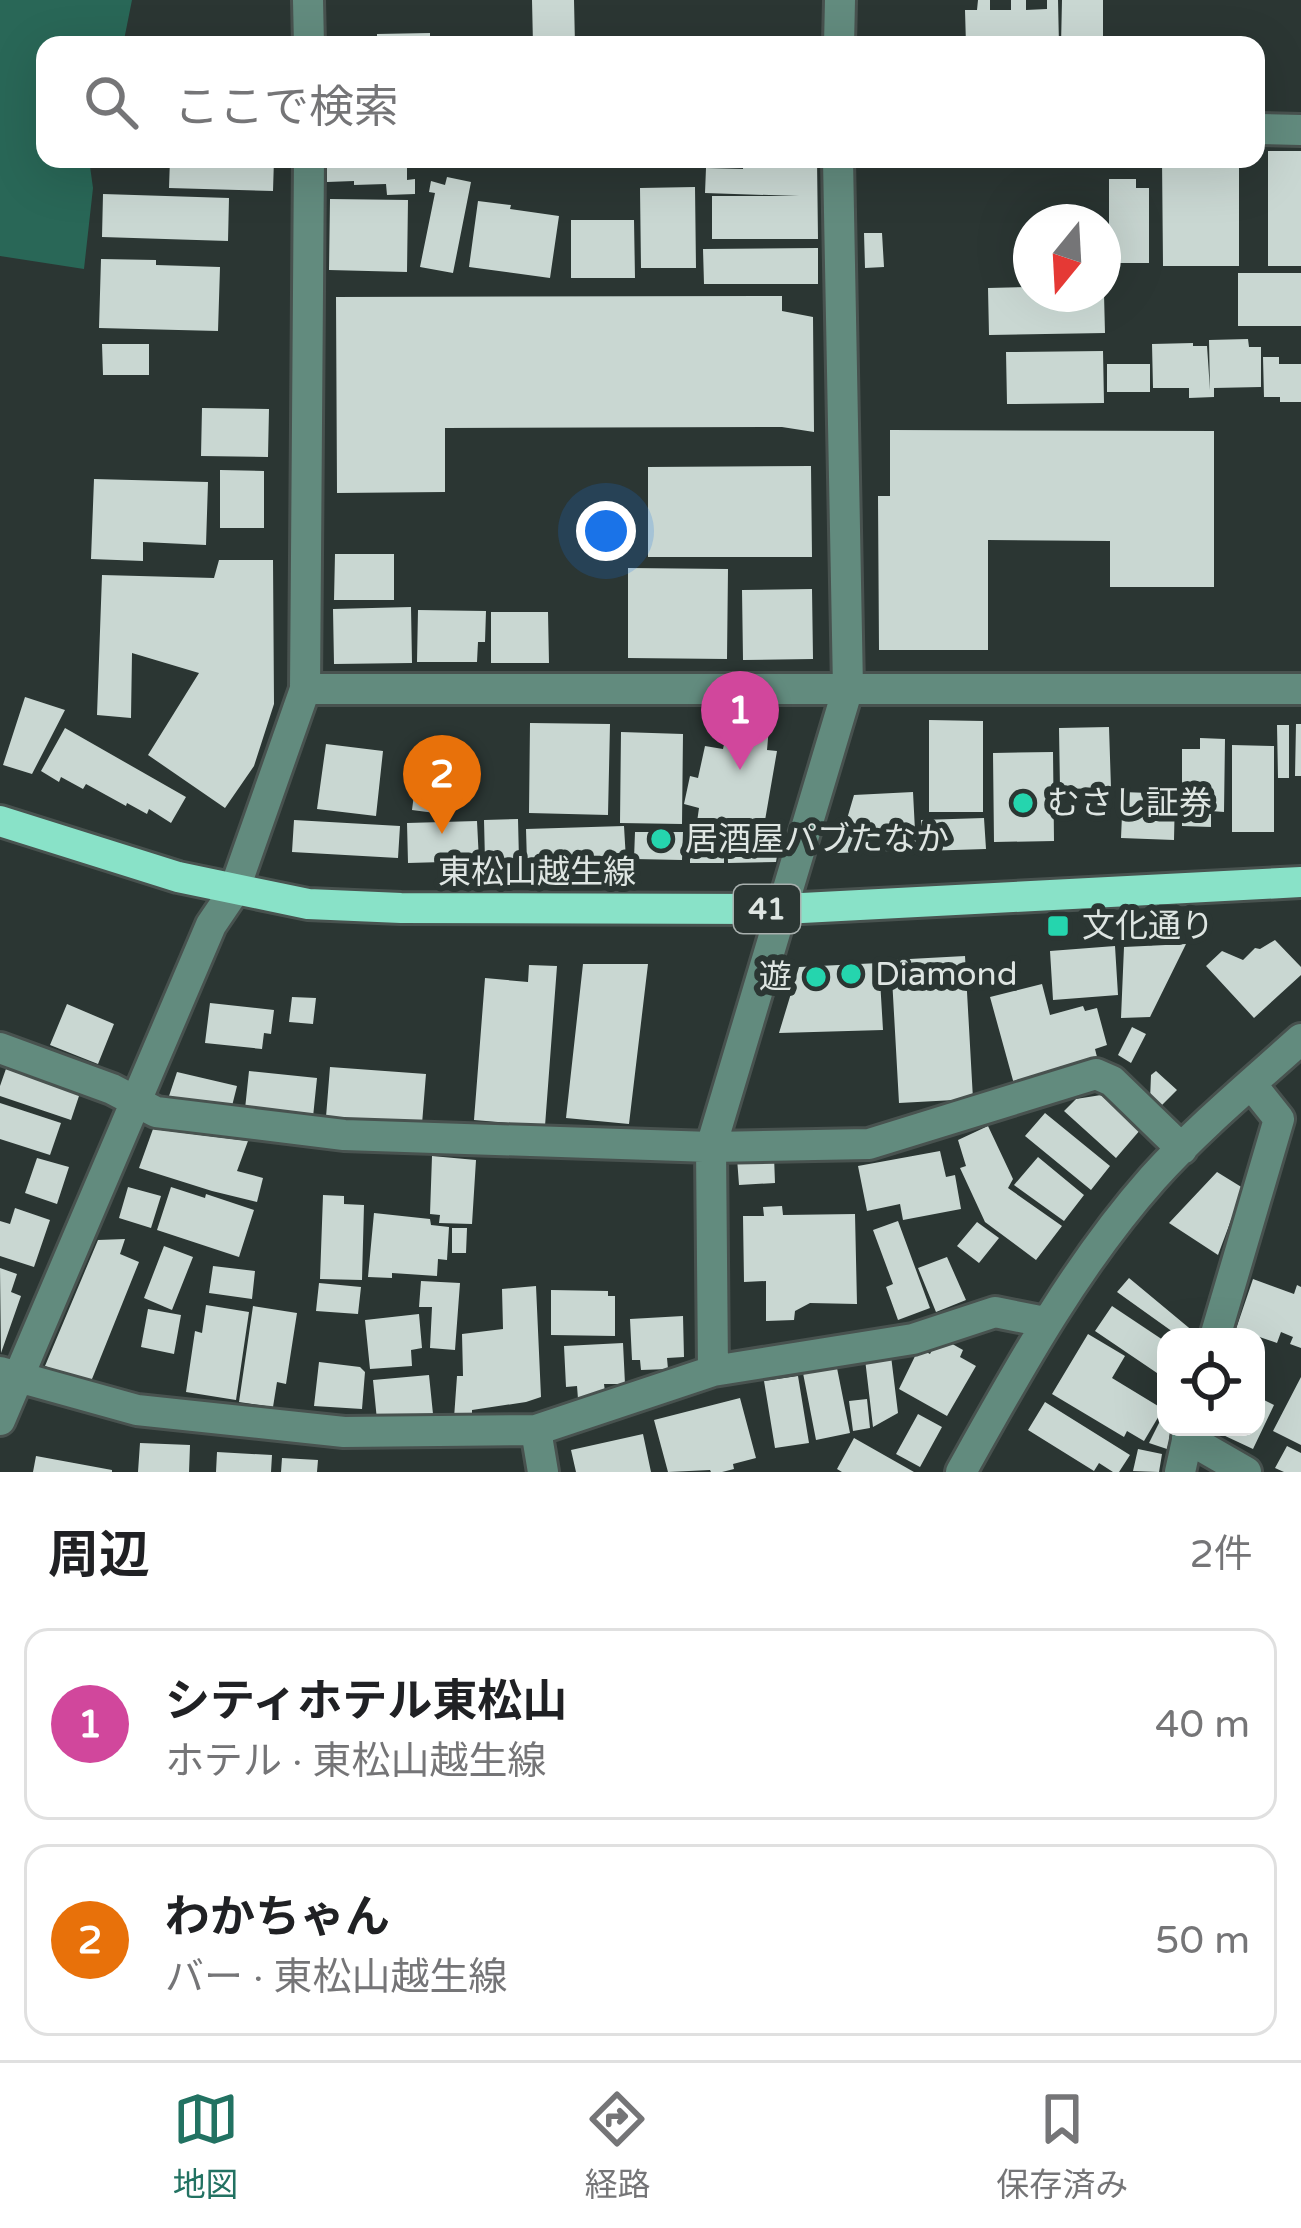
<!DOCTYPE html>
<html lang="ja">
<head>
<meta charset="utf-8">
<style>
	body { margin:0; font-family:"Varela Round","Noto Sans JP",sans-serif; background:#f2f2f2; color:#202124 }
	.controls { position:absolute; right:36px; bottom:36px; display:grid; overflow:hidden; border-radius:24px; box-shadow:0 12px 48px #0002 }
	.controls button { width:108px; height:108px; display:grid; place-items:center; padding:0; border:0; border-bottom:3px solid #e0e0e0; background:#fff; color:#202124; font:60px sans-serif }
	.compass { position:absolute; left:1013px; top:204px; width:108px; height:108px; border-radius:50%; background:#fff; box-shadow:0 12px 48px #0002; rotate:198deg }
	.you { position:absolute; left:606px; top:531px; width:42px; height:42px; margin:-30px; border:9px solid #fff; border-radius:50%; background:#1a73e8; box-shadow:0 0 0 18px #1a73e833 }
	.badge { display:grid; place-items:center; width:78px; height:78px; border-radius:50%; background:#227262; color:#fff; font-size:39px; font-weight:700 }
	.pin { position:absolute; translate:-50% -99px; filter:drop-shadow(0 3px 6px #0008) }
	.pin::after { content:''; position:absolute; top:63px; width:42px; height:36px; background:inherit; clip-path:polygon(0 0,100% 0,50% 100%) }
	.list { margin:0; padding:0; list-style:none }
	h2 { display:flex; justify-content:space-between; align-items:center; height:156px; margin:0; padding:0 48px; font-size:51px }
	h2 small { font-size:39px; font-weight:400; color:#757577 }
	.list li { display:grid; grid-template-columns:78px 1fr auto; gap:36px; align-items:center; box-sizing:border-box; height:192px; margin:0 24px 24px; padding:0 24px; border:3px solid #e0e0e0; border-radius:24px }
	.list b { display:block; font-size:45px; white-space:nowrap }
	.list p { margin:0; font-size:39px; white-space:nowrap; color:#757577 }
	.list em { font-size:39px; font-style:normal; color:#757577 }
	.icon { flex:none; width:66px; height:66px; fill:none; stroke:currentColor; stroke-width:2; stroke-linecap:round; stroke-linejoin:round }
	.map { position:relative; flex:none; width:1301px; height:1472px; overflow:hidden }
	.search { position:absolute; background:#fff; box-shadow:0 12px 48px #0002; left:36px; right:36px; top:36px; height:132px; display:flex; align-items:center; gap:30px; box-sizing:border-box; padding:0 42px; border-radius:24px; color:#757577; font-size:45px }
	.sheet { height:588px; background:#fff }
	nav { display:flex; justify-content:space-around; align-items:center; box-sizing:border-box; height:168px; border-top:3px solid #e0e0e0; background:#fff; font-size:33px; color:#757577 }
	nav a { display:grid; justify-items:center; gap:6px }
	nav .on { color:#227262 }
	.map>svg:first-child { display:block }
	.green { fill:#296757 }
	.building { fill:#c9d7d2 }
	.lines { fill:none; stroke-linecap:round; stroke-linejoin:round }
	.minor-casing { stroke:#48524f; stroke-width:36 }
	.major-casing { stroke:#48524f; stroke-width:36 }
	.minor { stroke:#628b7e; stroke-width:30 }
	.major { stroke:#89e2c8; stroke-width:30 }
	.poi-dot { fill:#25d5ae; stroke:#2b3633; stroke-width:4.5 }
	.labels { text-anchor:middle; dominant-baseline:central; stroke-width:12; stroke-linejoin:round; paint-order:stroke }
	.shield { fill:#2b3633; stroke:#a8b0ae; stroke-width:3 }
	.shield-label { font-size:30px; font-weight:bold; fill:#dee5e2 }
	.poi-label { font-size:33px; fill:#dee5e2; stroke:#2b3633; text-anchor:start }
	.street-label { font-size:33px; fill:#dee5e2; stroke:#2b3633 }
</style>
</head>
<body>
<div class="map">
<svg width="1301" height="1472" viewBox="0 0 1301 1472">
	<rect width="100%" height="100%" fill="#2b3633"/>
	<!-- green -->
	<path class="green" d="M 0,0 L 132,0 L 123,45 L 45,45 L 45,159 L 89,159 L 93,188 L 84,269 L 0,256 Z"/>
	<!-- building -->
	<path class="building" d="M 532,0 L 574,0 L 575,45 L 533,45 Z
		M 978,0 L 990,0 L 990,10 L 1011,10 L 1011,0 L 1026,0 L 1026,10 L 1047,9 L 1047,0 L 1058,0 L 1059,45 L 966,45 L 965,10 L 977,10 Z
		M 1062,0 L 1103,0 L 1103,38 L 1097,38 L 1097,45 L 1061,45 Z
		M 430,33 L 430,45 L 377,45 L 377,34 Z
		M 1268,151 L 1301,151 L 1301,266 L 1268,266 Z
		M 170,159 L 274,159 L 273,191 L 169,188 Z
		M 327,159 L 407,159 L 407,180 L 415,179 L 415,194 L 387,195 L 386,184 L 354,185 L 354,181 L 327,182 Z
		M 743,159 L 817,159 L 818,239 L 712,239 L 712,196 L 799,196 L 705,193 L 706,168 L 743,169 Z
		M 1162,159 L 1239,159 L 1239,266 L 1163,266 Z
		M 447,177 L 471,182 L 453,273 L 420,267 L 435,193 L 429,192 L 431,181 L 445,185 Z
		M 1109,179 L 1136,179 L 1136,188 L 1149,188 L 1149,263 L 1109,263 Z
		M 695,187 L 696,268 L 641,268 L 640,188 Z
		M 103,194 L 229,198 L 228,241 L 102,237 Z
		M 330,199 L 408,200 L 407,272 L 329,270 Z
		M 478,201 L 511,205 L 510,209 L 559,216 L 550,278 L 469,267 Z
		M 571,220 L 634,220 L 635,278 L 571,278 Z
		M 864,233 L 882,233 L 884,267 L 865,268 Z
		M 818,248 L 818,284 L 704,284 L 703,249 Z
		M 101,259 L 156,260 L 156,265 L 220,267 L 218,331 L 99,328 Z
		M 1238,273 L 1301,273 L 1301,326 L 1238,326 Z
		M 1031,287 L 1031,294 L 1104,294 L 1105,333 L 989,335 L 988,288 Z
		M 782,296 L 782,311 L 813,317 L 814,432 L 782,427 L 445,428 L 445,492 L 337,493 L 336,297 Z
		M 1248,339 L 1249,347 L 1261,347 L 1261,387 L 1214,388 L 1214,397 L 1189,398 L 1189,388 L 1153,388 L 1152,344 L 1193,343 L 1193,346 L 1207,346 L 1210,390 L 1209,340 Z
		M 102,344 L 149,344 L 149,375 L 103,375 Z
		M 1103,351 L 1104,403 L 1007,404 L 1006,352 Z
		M 1263,357 L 1279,357 L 1279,364 L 1301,364 L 1301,402 L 1280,402 L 1280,397 L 1264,397 Z
		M 1107,364 L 1150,364 L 1150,392 L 1107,392 Z
		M 202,408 L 269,409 L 268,457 L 201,456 Z
		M 890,430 L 1214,431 L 1214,587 L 1110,587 L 1110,541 L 988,540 L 988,650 L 879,650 L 878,496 L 890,496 Z
		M 811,466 L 812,557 L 648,557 L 648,467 Z
		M 220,470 L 264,471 L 264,528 L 220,528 Z
		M 94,479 L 208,482 L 206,545 L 143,542 L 143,561 L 91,559 Z
		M 335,554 L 394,554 L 394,600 L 334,600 Z
		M 219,560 L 273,560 L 274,704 L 254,766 L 225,808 L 148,755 L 199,673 L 132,653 L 131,718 L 97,715 L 102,575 L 214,578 Z
		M 628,568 L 728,569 L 727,659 L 628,658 Z
		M 812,589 L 813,659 L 743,660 L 742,590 Z
		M 411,607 L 412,663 L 334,664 L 333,609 Z
		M 418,610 L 486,611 L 485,642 L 478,642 L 477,662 L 417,662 Z
		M 491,612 L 548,612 L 549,663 L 491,663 Z
		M 25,697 L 65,710 L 32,774 L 3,765 Z
		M 929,720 L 983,721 L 983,812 L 929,812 Z
		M 530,723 L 610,724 L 608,815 L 529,813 Z
		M 751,724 L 769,727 L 767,750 L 777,751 L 763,832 L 697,822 L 699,808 L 684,804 L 690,776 L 698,778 L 705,746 L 723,749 L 725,740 L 746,745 Z
		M 1296,724 L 1301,724 L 1301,776 L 1295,776 Z
		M 1277,725 L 1289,725 L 1289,778 L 1278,778 Z
		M 1109,727 L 1111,788 L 1060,789 L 1059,728 Z
		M 65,728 L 186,797 L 171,823 L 149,809 L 147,814 L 127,803 L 126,806 L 86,784 L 83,789 L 61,777 L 59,782 L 41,771 Z
		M 621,732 L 683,734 L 682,824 L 620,823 Z
		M 1200,738 L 1225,739 L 1224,812 L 1211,811 L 1211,827 L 1182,826 L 1182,749 L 1200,749 Z
		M 326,744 L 383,751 L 376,816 L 317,809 Z
		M 1232,745 L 1274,746 L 1274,832 L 1232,832 Z
		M 1053,752 L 1054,841 L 994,842 L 993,753 Z
		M 416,779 L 440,783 L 435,813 L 412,810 Z
		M 913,792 L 916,850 L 837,853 L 854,795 Z
		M 1123,792 L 1175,794 L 1174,840 L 1121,838 Z
		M 984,818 L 986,849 L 922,851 L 921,820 Z
		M 518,819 L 519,860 L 485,861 L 484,820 Z
		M 294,820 L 400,826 L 398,858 L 292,852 Z
		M 477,821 L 479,861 L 408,863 L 407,823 Z
		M 624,826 L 626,860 L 527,863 L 526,829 Z
		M 635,832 L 683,832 L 682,860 L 634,859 Z
		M 724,833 L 724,863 L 690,863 L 690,834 Z
		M 727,835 L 780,837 L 776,862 L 728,863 Z
		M 1275,940 L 1301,967 L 1301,975 L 1254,1018 L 1206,966 L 1222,951 L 1243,960 L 1255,948 L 1260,949 Z
		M 1186,944 L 1150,1017 L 1121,1018 L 1124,947 Z
		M 1115,946 L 1118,995 L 1053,1000 L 1050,951 Z
		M 965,956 L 973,1099 L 899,1103 L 891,960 Z
		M 879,963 L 883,1030 L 779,1033 L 799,967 Z
		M 583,964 L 648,964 L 629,1124 L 566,1118 Z
		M 529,965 L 557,966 L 545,1126 L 474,1120 L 485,978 L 528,982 Z
		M 1042,984 L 1050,1015 L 1083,1006 L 1085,1011 L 1097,1008 L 1107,1045 L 1095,1049 L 1098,1061 L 1014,1084 L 990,997 Z
		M 292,997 L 316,998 L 313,1024 L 289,1022 Z
		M 210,1003 L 274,1010 L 271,1034 L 264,1033 L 262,1049 L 205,1043 Z
		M 67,1004 L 114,1024 L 98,1064 L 50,1045 Z
		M 1132,1027 L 1146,1034 L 1131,1063 L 1118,1055 Z
		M 8,1063 L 82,1087 L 71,1120 L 0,1096 L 0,1086 Z
		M 330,1067 L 426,1074 L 422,1124 L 326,1117 Z
		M 249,1071 L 317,1078 L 313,1117 L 245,1109 Z
		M 1156,1071 L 1177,1090 L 1157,1110 L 1150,1101 L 1151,1075 Z
		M 177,1072 L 237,1086 L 231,1110 L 167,1102 Z
		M 1101,1095 L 1141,1129 L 1116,1158 L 1064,1111 L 1076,1099 Z
		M 0,1103 L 61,1123 L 50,1155 L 0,1139 Z
		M 1045,1113 L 1110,1166 L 1091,1190 L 1025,1136 Z
		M 988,1126 L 1013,1179 L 1008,1188 L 1062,1226 L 1036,1260 L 985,1222 L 960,1168 L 966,1166 L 958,1140 Z
		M 153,1129 L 248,1141 L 237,1171 L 263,1178 L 257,1202 L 212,1191 L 139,1168 Z
		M 940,1151 L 946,1177 L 955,1175 L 961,1209 L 903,1220 L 900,1204 L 867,1211 L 858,1166 Z
		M 432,1156 L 476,1160 L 472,1224 L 439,1223 L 440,1215 L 430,1214 Z
		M 774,1156 L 775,1183 L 739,1185 L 737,1158 Z
		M 1038,1157 L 1084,1195 L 1064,1221 L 1014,1185 Z
		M 37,1158 L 69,1167 L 57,1204 L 25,1193 Z
		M 1217,1172 L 1243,1188 L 1218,1255 L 1169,1223 Z
		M 128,1187 L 161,1196 L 151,1228 L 119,1218 Z
		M 171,1187 L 205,1198 L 206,1194 L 254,1210 L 239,1257 L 157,1230 Z
		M 323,1195 L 344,1196 L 344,1204 L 364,1205 L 362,1280 L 320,1279 Z
		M 782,1206 L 783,1215 L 855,1214 L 857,1304 L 810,1303 L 795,1311 L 794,1320 L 766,1321 L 766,1281 L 744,1282 L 743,1216 L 764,1216 L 763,1207 Z
		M 15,1208 L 50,1220 L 34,1267 L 0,1256 L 0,1221 L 10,1224 Z
		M 374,1213 L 430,1219 L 431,1225 L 449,1227 L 447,1260 L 438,1259 L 437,1276 L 392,1273 L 392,1278 L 368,1277 Z
		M 898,1221 L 930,1308 L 898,1320 L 886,1287 L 893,1284 L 873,1230 Z
		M 977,1222 L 999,1238 L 979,1263 L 957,1246 Z
		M 452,1228 L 467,1228 L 466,1253 L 452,1253 Z
		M 125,1239 L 120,1254 L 139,1262 L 90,1384 L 45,1366 L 98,1240 Z
		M 164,1246 L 193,1257 L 172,1310 L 144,1298 Z
		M 947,1257 L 966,1300 L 936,1312 L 918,1268 Z
		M 213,1266 L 255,1271 L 252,1299 L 209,1293 Z
		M 0,1268 L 17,1274 L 11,1292 L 21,1296 L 1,1353 Z
		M 1129,1278 L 1200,1337 L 1180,1337 L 1117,1292 Z
		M 1253,1279 L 1294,1294 L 1297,1285 L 1301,1287 L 1301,1348 L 1290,1344 L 1293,1337 L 1281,1332 L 1277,1343 L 1236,1329 Z
		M 421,1281 L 460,1283 L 455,1350 L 430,1348 L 432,1307 L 419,1307 Z
		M 319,1283 L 361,1287 L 358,1314 L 316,1311 Z
		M 536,1286 L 541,1397 L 526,1402 L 472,1410 L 472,1416 L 454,1418 L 457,1376 L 463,1376 L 462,1334 L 503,1329 L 502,1289 Z
		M 551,1290 L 608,1291 L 608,1296 L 615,1296 L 615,1336 L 551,1335 Z
		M 206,1305 L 249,1312 L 236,1400 L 186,1392 L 195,1331 L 202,1333 Z
		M 253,1306 L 297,1313 L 286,1384 L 277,1382 L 273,1407 L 239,1402 Z
		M 1112,1306 L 1166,1342 L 1166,1360 L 1157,1373 L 1095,1331 Z
		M 148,1309 L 181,1315 L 174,1354 L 141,1347 Z
		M 419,1314 L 422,1348 L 411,1350 L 412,1366 L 370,1369 L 365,1320 Z
		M 683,1316 L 684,1357 L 667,1358 L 668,1369 L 641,1370 L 640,1360 L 632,1360 L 630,1319 Z
		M 1088,1334 L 1125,1356 L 1112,1378 L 1163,1409 L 1144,1441 L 1127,1431 L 1124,1437 L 1052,1394 Z
		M 947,1341 L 963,1350 L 960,1357 L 976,1366 L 947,1416 L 899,1389 L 919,1348 L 930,1354 L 936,1342 L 944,1347 Z
		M 623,1343 L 625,1384 L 604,1384 L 605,1392 L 593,1393 L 593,1398 L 578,1399 L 577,1386 L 566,1387 L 564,1346 Z
		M 891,1356 L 898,1413 L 873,1427 L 865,1359 Z
		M 319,1362 L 360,1367 L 365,1372 L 362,1409 L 314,1406 Z
		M 837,1368 L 850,1433 L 816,1440 L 803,1373 Z
		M 429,1375 L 433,1414 L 377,1420 L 373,1380 Z
		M 798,1376 L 809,1443 L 775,1448 L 764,1381 Z
		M 1301,1377 L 1301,1445 L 1273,1431 Z
		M 1256,1396 L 1274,1405 L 1253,1449 L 1206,1427 L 1256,1427 Z
		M 740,1398 L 756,1458 L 733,1464 L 734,1469 L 722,1472 L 711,1472 L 710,1470 L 668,1472 L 654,1420 Z
		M 867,1399 L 870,1428 L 853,1431 L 849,1401 Z
		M 1045,1402 L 1130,1455 L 1119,1472 L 1113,1472 L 1099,1463 L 1094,1471 L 1028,1430 Z
		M 1166,1409 L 1166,1427 L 1173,1427 L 1167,1449 L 1149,1443 Z
		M 918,1414 L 942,1427 L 920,1467 L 896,1454 Z
		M 643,1434 L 651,1472 L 576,1472 L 571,1450 Z
		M 854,1438 L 914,1472 L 842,1472 L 837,1469 Z
		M 140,1443 L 190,1445 L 189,1472 L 138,1472 Z
		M 1287,1446 L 1301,1453 L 1301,1472 L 1284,1472 L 1275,1468 Z
		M 1138,1449 L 1162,1454 L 1159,1472 L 1133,1471 Z
		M 217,1452 L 272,1455 L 271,1472 L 216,1472 Z
		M 36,1456 L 112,1470 L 112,1472 L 33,1472 Z
		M 282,1458 L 318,1460 L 317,1472 L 281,1472 Z"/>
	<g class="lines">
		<defs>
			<path id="minor" d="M 308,0 L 309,45
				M 839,45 L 840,0
				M 1256,129 L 1301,130
				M 305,689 L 1301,689
				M 0,1048 L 112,1089 L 156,1112 L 344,1135 L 711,1147 L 869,1144 L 1096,1074 L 1112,1081 L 1182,1149
				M 1215,1337 L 1279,1119 L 1251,1084
				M 713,1371 L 711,1147 L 848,688 L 838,159
				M 0,1372 L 137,1410 L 344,1432 L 536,1430 L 713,1371 L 913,1339 L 995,1312 L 1045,1322
				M 0,1420 L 211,925 L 234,891 L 305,689 L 309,159
				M 536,1430 L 543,1472
				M 1187,1438 L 1246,1472
				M 961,1472 C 1018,1370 1075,1266 1153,1178 C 1198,1128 1251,1084 1301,1039
				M 1180,1472 L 1190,1427"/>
			<path id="major" d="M 0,821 L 178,877 L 308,904 L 401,908 L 783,909 L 1301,882"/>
		</defs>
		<!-- minor casing -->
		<use href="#minor" class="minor-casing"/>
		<!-- major casing -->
		<use href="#major" class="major-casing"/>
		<!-- minor -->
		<use href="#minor" class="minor"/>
		<!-- major -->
		<use href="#major" class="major"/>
	</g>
	<!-- markers -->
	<g class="poi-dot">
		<circle cx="1023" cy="803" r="12"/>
		<circle cx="661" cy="839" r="12"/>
		<rect x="1046" y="914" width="24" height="24" rx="6"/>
		<circle cx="851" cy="974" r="12"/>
		<circle cx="816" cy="977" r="12"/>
	</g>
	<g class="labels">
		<!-- shield labels -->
		<rect class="shield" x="734" y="885" width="66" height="48" rx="9"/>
		<g class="shield-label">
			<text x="767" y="909">41</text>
		</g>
		<!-- poi labels -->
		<g class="poi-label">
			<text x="1047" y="803">むさし証券</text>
			<text x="685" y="839">居酒屋パブたなか</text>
			<text x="1082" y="926">文化通り</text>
			<text x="875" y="974">Diamond</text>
			<text x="792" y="977" text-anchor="end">遊</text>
		</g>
		<!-- street labels -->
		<g class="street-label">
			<text x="537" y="872">東松山越生線</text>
		</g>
	</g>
</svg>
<div class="controls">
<button><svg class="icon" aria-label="locate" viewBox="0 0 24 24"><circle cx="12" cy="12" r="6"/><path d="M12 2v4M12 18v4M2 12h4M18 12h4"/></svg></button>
</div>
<svg class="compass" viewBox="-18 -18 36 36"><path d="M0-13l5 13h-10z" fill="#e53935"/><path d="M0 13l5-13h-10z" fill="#757577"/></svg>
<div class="you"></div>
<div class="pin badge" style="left:740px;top:770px;background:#d1479c">1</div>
<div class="pin badge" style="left:442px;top:834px;background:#e8710a">2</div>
<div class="search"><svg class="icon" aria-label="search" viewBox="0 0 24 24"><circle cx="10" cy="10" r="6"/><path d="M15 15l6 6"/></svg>ここで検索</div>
</div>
<section class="sheet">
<h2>周辺<small>2件</small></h2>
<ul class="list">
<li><span class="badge" style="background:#d1479c">1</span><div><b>シティホテル東松山</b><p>ホテル · 東松山越生線</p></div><em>40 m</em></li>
<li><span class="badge" style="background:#e8710a">2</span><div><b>わかちゃん</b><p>バー · 東松山越生線</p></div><em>50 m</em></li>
</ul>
</section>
<nav>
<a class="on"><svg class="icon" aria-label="map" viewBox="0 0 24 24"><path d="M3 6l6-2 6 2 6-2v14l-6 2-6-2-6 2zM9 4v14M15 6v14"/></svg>地図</a>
<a><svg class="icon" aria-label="directions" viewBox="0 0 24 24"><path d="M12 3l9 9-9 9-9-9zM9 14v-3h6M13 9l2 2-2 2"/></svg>経路</a>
<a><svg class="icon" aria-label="saved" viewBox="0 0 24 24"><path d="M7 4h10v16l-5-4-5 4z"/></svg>保存済み</a>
</nav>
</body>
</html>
